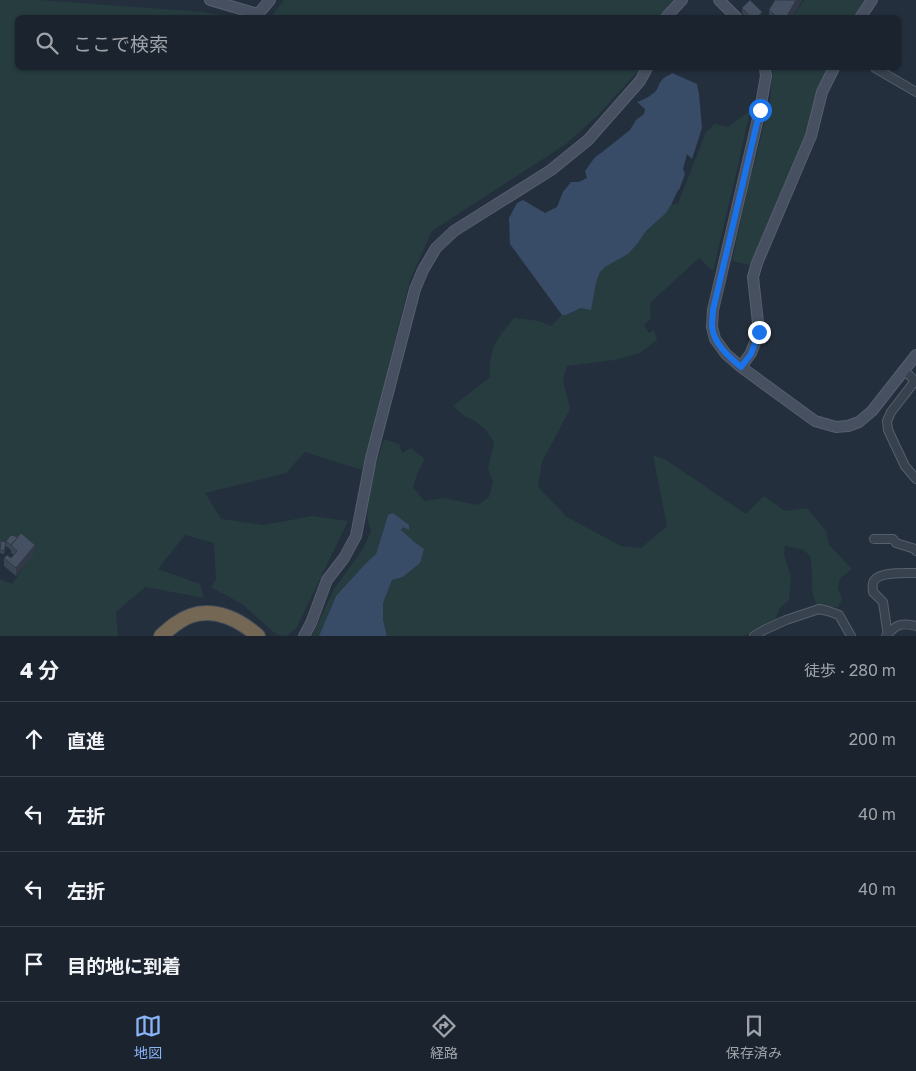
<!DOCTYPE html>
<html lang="ja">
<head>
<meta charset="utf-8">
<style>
	body { margin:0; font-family:"Golos Text","Noto Sans JP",sans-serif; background:#282f3a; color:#f1f3f6 }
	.stop { position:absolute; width:15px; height:15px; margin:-11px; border:4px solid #1a73e8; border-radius:50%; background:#fff }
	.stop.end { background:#1a73e8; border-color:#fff; box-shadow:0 1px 5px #0008 }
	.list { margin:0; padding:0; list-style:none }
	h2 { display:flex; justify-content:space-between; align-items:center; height:65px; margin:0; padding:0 20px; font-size:21px }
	h2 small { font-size:16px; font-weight:400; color:#a0a4aa }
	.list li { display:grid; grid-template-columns:32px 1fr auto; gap:15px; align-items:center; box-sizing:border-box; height:75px; padding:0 20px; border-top:1px solid #39404a }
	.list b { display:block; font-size:19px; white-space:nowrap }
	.list em { font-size:16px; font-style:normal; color:#a0a4aa }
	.icon { flex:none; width:28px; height:28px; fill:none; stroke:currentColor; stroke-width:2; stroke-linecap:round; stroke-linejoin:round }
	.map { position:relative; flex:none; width:916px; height:636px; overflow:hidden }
	.search { position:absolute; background:#1b232e; box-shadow:0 1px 4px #0004; left:15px; right:15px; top:15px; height:55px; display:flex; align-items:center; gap:12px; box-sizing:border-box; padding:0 18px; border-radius:8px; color:#a0a4aa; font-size:19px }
	.sheet { height:365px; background:#1b232e }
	nav { display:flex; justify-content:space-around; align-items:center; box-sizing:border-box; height:70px; border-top:1px solid #39404a; background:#1b232e; font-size:14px; color:#a0a4aa }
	nav a { display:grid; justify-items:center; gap:2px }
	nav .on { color:#8ab4f8 }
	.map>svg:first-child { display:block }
	.green { fill:#263c3f }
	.water { fill:#394c67 }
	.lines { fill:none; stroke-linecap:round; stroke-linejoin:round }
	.street-casing { stroke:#565f6c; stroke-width:10 }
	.secondary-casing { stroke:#565f6c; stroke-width:12 }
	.highway-casing { stroke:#434c59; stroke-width:16 }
	.street { stroke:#38414e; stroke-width:8 }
	.secondary { stroke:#465061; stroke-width:10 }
	.highway { stroke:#746855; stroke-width:14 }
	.wall { fill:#3b4654 }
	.shaded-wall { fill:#303945 }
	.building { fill:#455162; stroke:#303945 }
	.route { stroke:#1a73e8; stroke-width:6 }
</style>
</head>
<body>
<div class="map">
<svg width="916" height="636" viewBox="0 0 916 636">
	<rect width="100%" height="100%" fill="#242f3e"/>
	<!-- green -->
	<path class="green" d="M 0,0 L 39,0 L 203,12 L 234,17 L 18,18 L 18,68 L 641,68 L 597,116 L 566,144 L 432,231 L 410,280 L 380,401 L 362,470 L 305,452 L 286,473 L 205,493 L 221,519 L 263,525 L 313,516 L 348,521 L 297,627 L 287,636 L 277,635 L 242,604 L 211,587 L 216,579 L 214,543 L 185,535 L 158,569 L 200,584 L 204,598 L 145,587 L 116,612 L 118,636 L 0,636 L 0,579 L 12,584 L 33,554 L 0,540 Z
		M 284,0 L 673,0 L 662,13 L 660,18 L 271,17 Z
		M 804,0 L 866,0 L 854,17 L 793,17 Z
		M 773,68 L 829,68 L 816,94 L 807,132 L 750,265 L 732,261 L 747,192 L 770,101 Z
		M 750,111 L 737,170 L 713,271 L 699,258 L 650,303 L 651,318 L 644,325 L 649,333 L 654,330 L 657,340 L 640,353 L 614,360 L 567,366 L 563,380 L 570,409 L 542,462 L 538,487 L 567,517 L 621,546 L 641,548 L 667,526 L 653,455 L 666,460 L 746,514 L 764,496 L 785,511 L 807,508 L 826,531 L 829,545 L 852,569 L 840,578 L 838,588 L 842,599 L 838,607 L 817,606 L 812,591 L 812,570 L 810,556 L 804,550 L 785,546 L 784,555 L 791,576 L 789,600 L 779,609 L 775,621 L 744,636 L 387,636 L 383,620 L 383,603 L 392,580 L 403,577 L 420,563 L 417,544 L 400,529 L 403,527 L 388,515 L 376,554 L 366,563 L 336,596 L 319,636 L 312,636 L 334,589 L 363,549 L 371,531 L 367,518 L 371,481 L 384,439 L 399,444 L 402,453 L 411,448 L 425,459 L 417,474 L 413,487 L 424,501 L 444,498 L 478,505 L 489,497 L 493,482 L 488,469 L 494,442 L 486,430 L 475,421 L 464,416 L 453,406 L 490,377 C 488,350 497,338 514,318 L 539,321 L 551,326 L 562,315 L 566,315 L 581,308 L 596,283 L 600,272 L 605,267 L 628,254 L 638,243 L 646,231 L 666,213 L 671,205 L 678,203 L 706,132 L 715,124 L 728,127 Z"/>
	<!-- water -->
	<path class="water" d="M 672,73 L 697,84 L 699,94 L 702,128 L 692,159 L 687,154 L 683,169 L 685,174 L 679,190 L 678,190 L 671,205 L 666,213 L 646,231 L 638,243 L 628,254 L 605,267 L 600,272 L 596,283 L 591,310 L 581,308 L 566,315 L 562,315 L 510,244 L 509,218 L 517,203 L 523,200 L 545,213 L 557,207 L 563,192 L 571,182 L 579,182 L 587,178 L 585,171 C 591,164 593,157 601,153 L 630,130 L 636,120 L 644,114 L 645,109 L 637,102 C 643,100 651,96 656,91 C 658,88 659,83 662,80 C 665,76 669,76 672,73 Z
		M 393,513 L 409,525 L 409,530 L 403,527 L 401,530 L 417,544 L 424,549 L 420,563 L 403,577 L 392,580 L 383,603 L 383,620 L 387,636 L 319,636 L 336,596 L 366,563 L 376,554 L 388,515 Z"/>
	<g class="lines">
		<defs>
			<path id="street" d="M 875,68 L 916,92
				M 904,370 L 915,381 L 891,412 L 887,421 L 888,430 L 905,466 L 916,479
				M 874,539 L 893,539 L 896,543 L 915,549 L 916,551
				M 754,636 L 764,630 L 786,620 L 819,609 L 828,611 L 839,615 L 851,636
				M 886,636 C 896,625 900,622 916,626
				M 888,636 L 883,602 L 873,592 C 873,589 872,586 873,583 C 876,571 906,573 916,573"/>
			<path id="secondary" d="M 210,0 L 258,14 L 270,0
				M 719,0 L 737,18
				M 666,18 L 668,15 L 682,0
				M 860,18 L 872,0
				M 765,68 L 766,76 L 760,110 L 713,310 L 712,327 L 715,339 L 726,354 L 741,367 L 815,421 L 836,427 L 848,426 L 859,422 L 872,411 L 916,355
				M 741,367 L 751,353 L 759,332 L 753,277 L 757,263 L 811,136 L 822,92 L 834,68
				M 304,636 L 311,623 L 327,580 L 344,558 L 356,536 L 371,458 L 415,289 L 423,270 L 436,248 L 454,231 L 551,170 L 588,140 L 640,81 L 647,68"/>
			<path id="highway" d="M 161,636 C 170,628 179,620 190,616 C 215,607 240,620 258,636"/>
		</defs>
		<!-- street casing -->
		<use href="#street" class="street-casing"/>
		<!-- secondary casing -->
		<use href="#secondary" class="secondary-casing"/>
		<!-- highway casing -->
		<use href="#highway" class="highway-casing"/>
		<!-- street -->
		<use href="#street" class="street"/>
		<!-- secondary -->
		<use href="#secondary" class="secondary"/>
		<!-- highway -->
		<use href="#highway" class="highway"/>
	</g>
	<!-- wall -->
	<path class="wall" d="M 775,0 L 802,0 L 792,18 L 769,18 L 769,10 Z
		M 742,8 L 762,17 L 747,18 L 742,13 Z
		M 0,538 L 1,542 L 6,545 L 4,554 L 0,553 Z
		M 6,541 L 35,553 L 16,576 L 4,566 L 4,558 L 11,558 L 14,555 L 11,553 L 11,550 L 6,546 Z"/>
	<!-- shaded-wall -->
	<path class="shaded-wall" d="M 796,0 L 802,0 L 792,18 L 786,18 Z
		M 762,12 L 762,18 L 757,18 Z
		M 35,545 L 35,553 L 16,576 L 16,568 Z"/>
	<!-- building -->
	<path class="building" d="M 750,0 L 762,12 L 757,18 L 752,18 L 742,8 Z
		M 775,0 L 796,0 L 786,18 L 778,18 L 769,10 Z
		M 21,533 L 35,545 L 16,568 L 4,558 L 7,555 L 11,558 L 17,551 L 11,545 Z
		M 11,535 L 18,537 L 11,545 L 12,546 L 6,541 Z
		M 1,541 L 6,542 L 4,551 L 0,550 Z"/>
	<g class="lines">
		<!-- route -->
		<path class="route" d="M 759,332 L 751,354 L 741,367 C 729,357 713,343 712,326 C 712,320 713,315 713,310 L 760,110"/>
	</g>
</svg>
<div class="stop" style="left:760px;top:110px"></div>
<div class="stop end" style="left:759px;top:332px"></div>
<div class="search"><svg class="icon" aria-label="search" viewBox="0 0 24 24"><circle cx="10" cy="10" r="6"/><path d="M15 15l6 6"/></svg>ここで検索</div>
</div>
<section class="sheet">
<h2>4 分<small>徒歩 · 280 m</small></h2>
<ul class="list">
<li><svg class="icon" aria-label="ahead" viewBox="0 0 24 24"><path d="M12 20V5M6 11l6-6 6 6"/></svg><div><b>直進</b></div><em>200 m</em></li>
<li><svg class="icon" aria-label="left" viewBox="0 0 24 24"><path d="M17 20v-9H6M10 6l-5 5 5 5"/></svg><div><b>左折</b></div><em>40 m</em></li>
<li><svg class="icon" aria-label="left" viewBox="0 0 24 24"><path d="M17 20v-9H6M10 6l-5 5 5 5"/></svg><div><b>左折</b></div><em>40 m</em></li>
<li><svg class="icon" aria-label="arrive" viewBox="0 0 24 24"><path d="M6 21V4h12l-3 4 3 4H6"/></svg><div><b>目的地に到着</b></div></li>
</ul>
</section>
<nav>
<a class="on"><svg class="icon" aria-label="map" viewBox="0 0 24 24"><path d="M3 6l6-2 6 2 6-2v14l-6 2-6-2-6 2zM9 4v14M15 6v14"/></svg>地図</a>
<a><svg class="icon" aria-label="directions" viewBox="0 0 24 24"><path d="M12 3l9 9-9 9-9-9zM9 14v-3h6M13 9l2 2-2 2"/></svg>経路</a>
<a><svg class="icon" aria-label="saved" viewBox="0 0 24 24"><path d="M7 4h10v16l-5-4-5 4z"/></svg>保存済み</a>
</nav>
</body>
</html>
